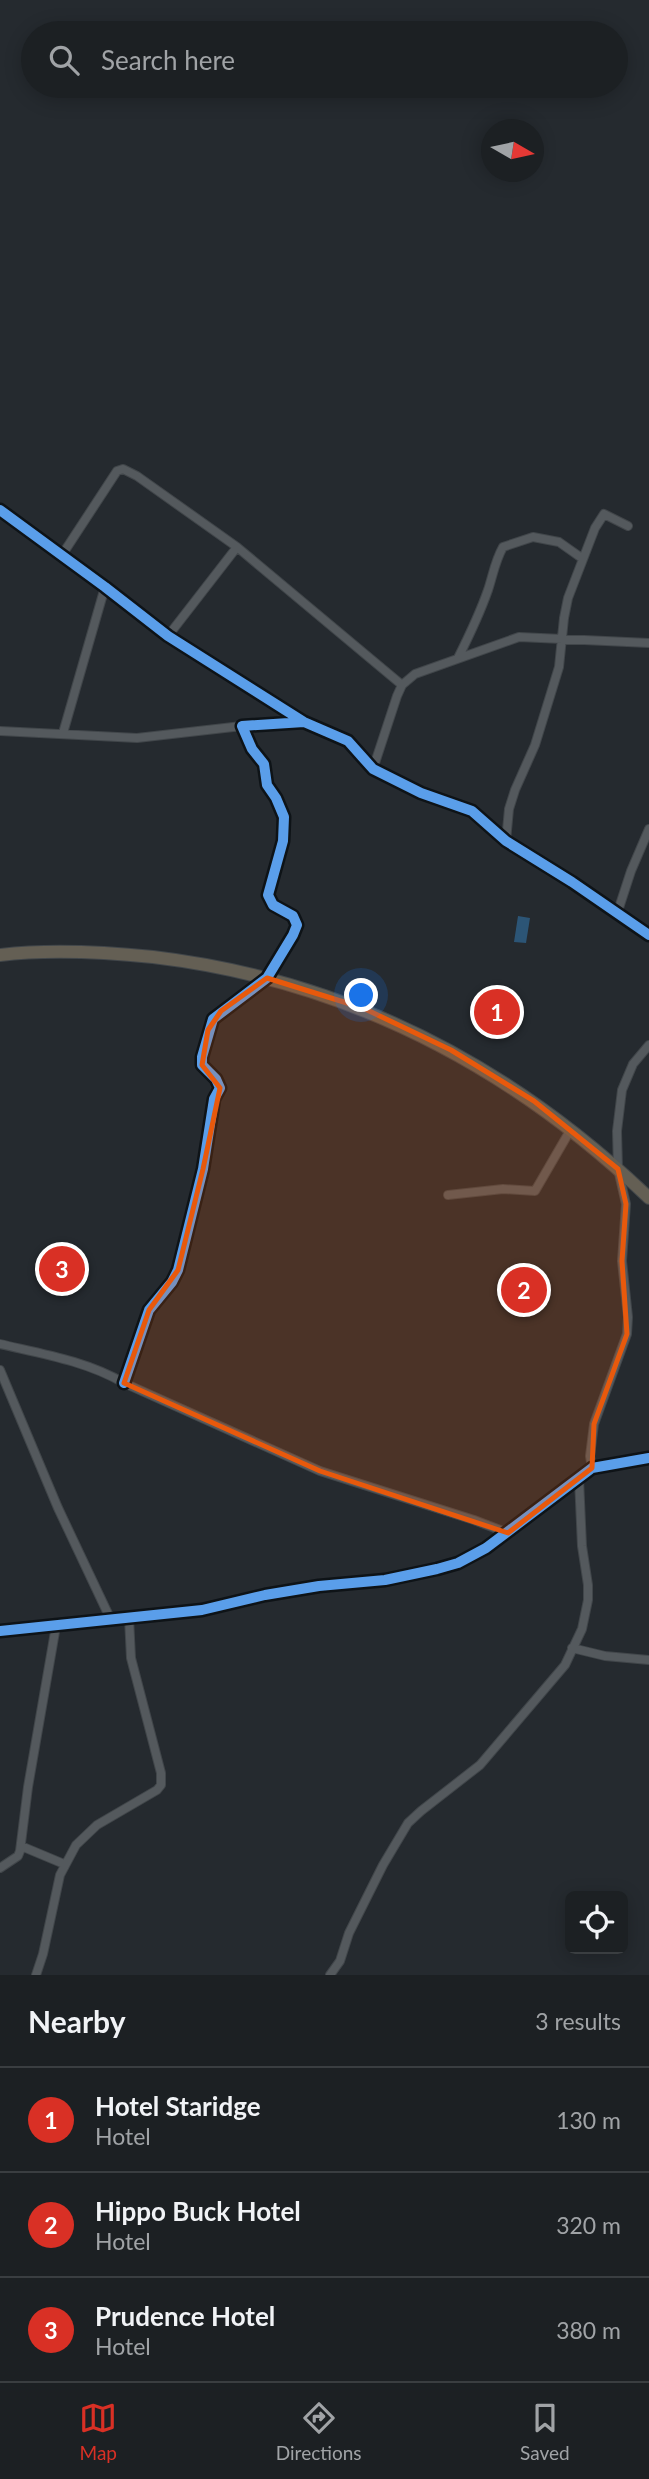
<!DOCTYPE html>
<html lang="en">
<head>
<meta charset="utf-8">
<style>
	body { margin:0; font-family:Lato,sans-serif; background:#25282b; color:#f1f3f6 }
	.controls { position:absolute; right:21px; bottom:21px; display:grid; overflow:hidden; border-radius:10px; box-shadow:0 4px 18px #0003 }
	.controls button { width:63px; height:63px; display:grid; place-items:center; padding:0; border:0; border-bottom:2px solid #3a3e41; background:#1c2023; color:#f1f3f6; font:35px sans-serif }
	.compass { position:absolute; left:481px; top:119px; width:63px; height:63px; border-radius:50%; background:#1c2023; box-shadow:0 4px 18px #0003; rotate:99deg }
	.you { position:absolute; left:362px; top:996px; width:24px; height:24px; margin:-18px; border:5px solid #fff; border-radius:50%; background:#1a73e8; box-shadow:0 0 0 10px #1a73e833 }
	.badge { display:grid; place-items:center; width:46px; height:46px; border-radius:50%; background:#d93025; color:#fff; font-size:23px; font-weight:700 }
	.pin { position:absolute; translate:-50% -50%; border:4px solid #fff; box-shadow:0 2px 7px #0006 }
	.list { margin:0; padding:0; list-style:none }
	h2 { display:flex; justify-content:space-between; align-items:center; height:91px; margin:0; padding:0 28px; font-size:30px }
	h2 small { font-size:23px; font-weight:400; color:#a0a3a6 }
	.list li { display:grid; grid-template-columns:46px 1fr auto; gap:21px; align-items:center; box-sizing:border-box; height:105px; padding:0 28px; border-top:2px solid #3a3e41 }
	.list b { display:block; font-size:26px; white-space:nowrap }
	.list p { margin:0; font-size:23px; white-space:nowrap; color:#a0a3a6 }
	.list em { font-size:23px; font-style:normal; color:#a0a3a6 }
	.icon { flex:none; width:38px; height:38px; fill:none; stroke:currentColor; stroke-width:2; stroke-linecap:round; stroke-linejoin:round }
	.map { position:relative; flex:none; width:649px; height:1975px; overflow:hidden }
	.search { position:absolute; background:#1c2023; box-shadow:0 4px 18px #0003; left:21px; right:21px; top:21px; height:77px; display:flex; align-items:center; gap:18px; box-sizing:border-box; padding:0 24px; border-radius:38px; color:#a0a3a6; font-size:26px }
	.sheet { height:406px; background:#1c2023 }
	nav { display:flex; justify-content:space-around; align-items:center; box-sizing:border-box; height:98px; border-top:2px solid #3a3e41; background:#1c2023; font-size:19px; color:#a0a3a6 }
	nav a { display:grid; justify-items:center; gap:4px }
	nav .on { color:#d93025 }
	.map>svg:first-child { display:block }
	.water { fill:#2c5576 }
	.lines { fill:none; stroke-linecap:round; stroke-linejoin:round }
	.minor-casing { stroke:#41464a; stroke-width:10 }
	.trunk-casing { stroke:#41464a; stroke-width:14 }
	.minor { stroke:#54595d; stroke-width:8 }
	.trunk { stroke:#645f54; stroke-width:12 }
	.cycleway-casing { stroke:#0e1317; stroke-width:15 }
	.cycleway { stroke:#5a9eea; stroke-width:10 }
	.marked { fill:#e8590c; fill-opacity:0.2; stroke:#e8590c; stroke-width:5; stroke-linejoin:round }
</style>
</head>
<body>
<div class="map">
<svg width="649" height="1975" viewBox="0 0 649 1975">
	<rect width="100%" height="100%" fill="#252a2f"/>
	<!-- water -->
	<path class="water" d="M 518,916 L 530,918 L 526,943 L 514,942 Z"/>
	<g class="lines">
		<defs>
			<path id="minor" d="M 0,510 L 105,587 L 168,636 L 304,722 L 348,741 L 373,769 L 421,793 L 472,811 L 506,841 L 572,882 L 649,935
				M 62,555 L 117,471 L 123,469 L 137,476 L 237,547 L 402,685
				M 168,636 L 237,547
				M 458,658 C 469,636 480,613 488,590 C 493,575 495,561 503,547 L 533,537 L 559,542 L 583,559
				M 0,731 L 137,738 L 242,726
				M 63,733 L 105,587
				M 373,769 L 397,696 L 402,685 L 415,674 L 519,637 L 649,643
				M 506,841 L 509,809 L 515,790 L 535,745 L 559,667 L 564,618 L 568,598 L 595,528 L 604,514 L 628,526
				M 617,914 L 631,871 L 649,829
				M 448,1195 L 503,1189 L 535,1191 L 571,1129
				M 0,1344 C 43,1354 86,1361 124,1383 L 320,1471 L 474,1520 L 508,1533
				M 0,1370 L 58,1508 L 110,1618
				M 124,1383 L 149,1310 L 172,1282 L 178,1270 L 203,1169 L 214,1099 L 220,1088 L 216,1079 L 202,1065 L 202,1057 L 213,1019 L 267,978 L 293,935 L 297,925 L 293,916 L 273,905 L 268,895 L 283,841 L 284,817 L 276,798 L 267,785 L 264,764 L 252,749 L 242,726 L 304,722
				M 592,1468 L 590,1456 L 594,1424 L 627,1334 L 628,1317 L 622,1261 L 626,1204 L 618,1169 L 617,1131 L 622,1090 L 633,1064 L 649,1045
				M 0,1631 L 202,1610 L 265,1595 L 319,1586 L 385,1580 L 437,1569 L 458,1563 L 486,1548 L 592,1468 L 649,1458
				M 572,1648 L 605,1656 L 649,1660
				M 21,1846 L 64,1864
				M 0,1868 L 18,1856 L 20,1851 L 28,1787 L 56,1626
				M 36,1975 L 43,1954 L 60,1875 L 76,1845 L 97,1825 L 157,1790 L 161,1785 L 161,1773 L 131,1658 L 129,1618
				M 330,1975 L 340,1961 L 349,1933 L 383,1865 L 408,1823 L 421,1811 L 480,1765 L 565,1665 L 582,1629 L 588,1600 L 588,1585 L 582,1546 L 579,1479"/>
			<path id="trunk" d="M 0,955 C 51,949 103,952 153,957 C 346,980 510,1065 649,1198"/>
		</defs>
		<!-- minor casing -->
		<use href="#minor" class="minor-casing"/>
		<!-- trunk casing -->
		<use href="#trunk" class="trunk-casing"/>
		<!-- minor -->
		<use href="#minor" class="minor"/>
		<!-- trunk -->
		<use href="#trunk" class="trunk"/>
		<defs>
			<path id="cycleway" d="M 0,510 L 105,587 L 168,636 L 304,722 L 348,741 L 373,769 L 421,793 L 472,811 L 506,841 L 572,882 L 649,935
				M 124,1383 L 149,1310 L 172,1282 L 178,1270 L 203,1169 L 214,1099 L 220,1088 L 216,1079 L 202,1065 L 202,1057 L 213,1019 L 267,978 L 293,935 L 297,925 L 293,916 L 273,905 L 268,895 L 283,841 L 284,817 L 276,798 L 267,785 L 264,764 L 252,749 L 242,726 L 304,722
				M 0,1631 L 202,1610 L 265,1595 L 319,1586 L 385,1580 L 437,1569 L 458,1563 L 486,1548 L 592,1468 L 649,1458"/>
		</defs>
		<!-- cycleway casing -->
		<use href="#cycleway" class="cycleway-casing"/>
		<!-- cycleway -->
		<use href="#cycleway" class="cycleway"/>
	</g>
	<!-- marked area -->
	<path class="marked" d="M 267,978 L 363,1008 L 451,1050 L 534,1101 L 618,1169 L 626,1204 L 622,1261 L 627,1334 L 594,1424 L 592,1468 L 508,1533 L 320,1471 L 124,1383 L 149,1310 L 178,1270 L 203,1169 L 220,1088 L 202,1065 L 208,1030 L 221,1011 Z"/>
</svg>
<div class="controls">
<button><svg class="icon" aria-label="locate" viewBox="0 0 24 24"><circle cx="12" cy="12" r="6"/><path d="M12 2v4M12 18v4M2 12h4M18 12h4"/></svg></button>
</div>
<svg class="compass" viewBox="-18 -18 36 36"><path d="M0-13l5 13h-10z" fill="#e53935"/><path d="M0 13l5-13h-10z" fill="#a0a3a6"/></svg>
<div class="you"></div>
<div class="pin badge" style="left:497px;top:1012px">1</div>
<div class="pin badge" style="left:524px;top:1290px">2</div>
<div class="pin badge" style="left:62px;top:1269px">3</div>
<div class="search"><svg class="icon" aria-label="search" viewBox="0 0 24 24"><circle cx="10" cy="10" r="6"/><path d="M15 15l6 6"/></svg>Search here</div>
</div>
<section class="sheet">
<h2>Nearby<small>3 results</small></h2>
<ul class="list">
<li><span class="badge">1</span><div><b>Hotel Staridge</b><p>Hotel</p></div><em>130 m</em></li>
<li><span class="badge">2</span><div><b>Hippo Buck Hotel</b><p>Hotel</p></div><em>320 m</em></li>
<li><span class="badge">3</span><div><b>Prudence Hotel</b><p>Hotel</p></div><em>380 m</em></li>
</ul>
</section>
<nav>
<a class="on"><svg class="icon" aria-label="map" viewBox="0 0 24 24"><path d="M3 6l6-2 6 2 6-2v14l-6 2-6-2-6 2zM9 4v14M15 6v14"/></svg>Map</a>
<a><svg class="icon" aria-label="directions" viewBox="0 0 24 24"><path d="M12 3l9 9-9 9-9-9zM9 14v-3h6M13 9l2 2-2 2"/></svg>Directions</a>
<a><svg class="icon" aria-label="saved" viewBox="0 0 24 24"><path d="M7 4h10v16l-5-4-5 4z"/></svg>Saved</a>
</nav>
</body>
</html>
